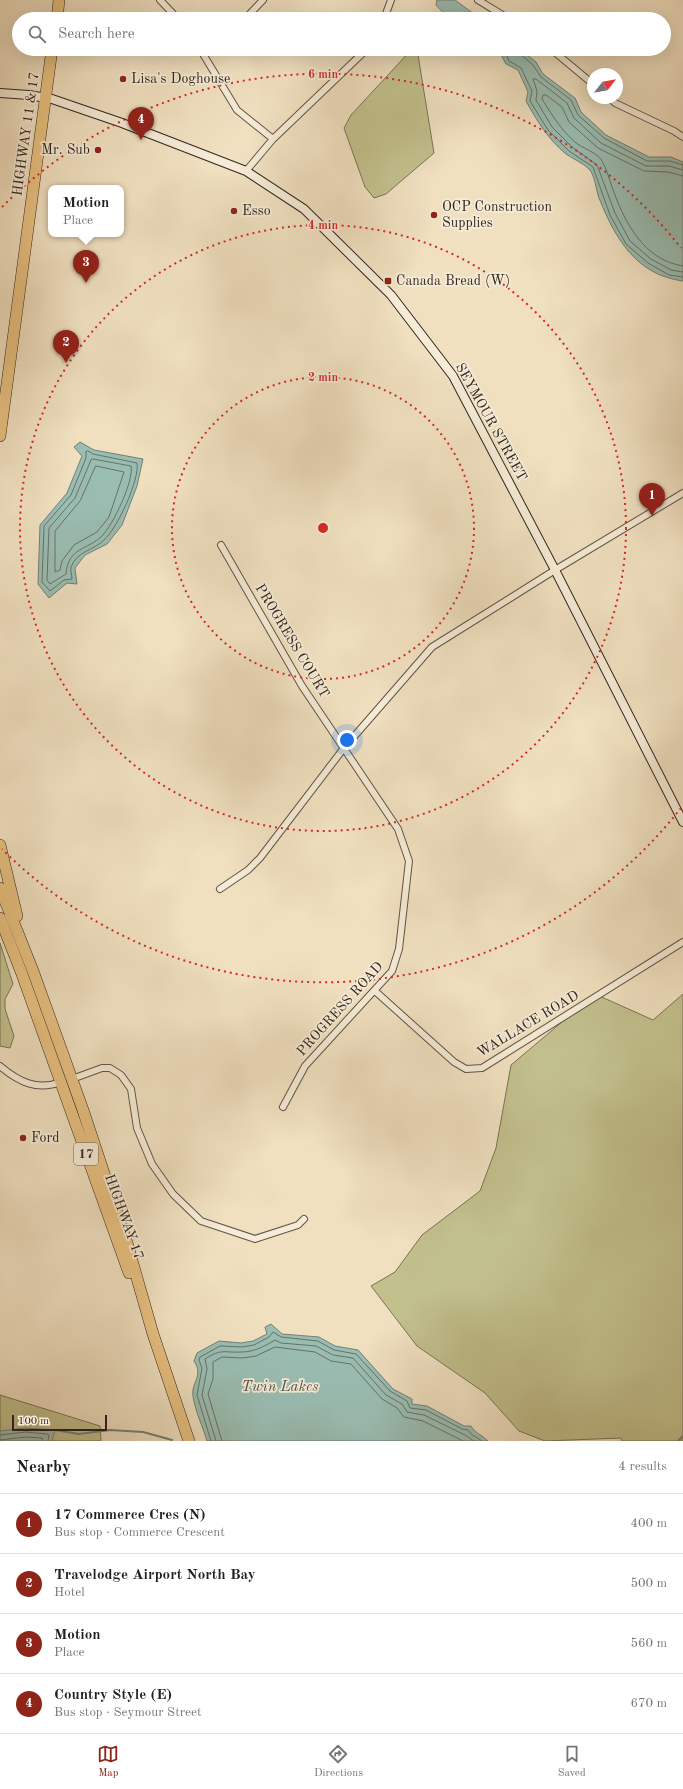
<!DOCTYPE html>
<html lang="en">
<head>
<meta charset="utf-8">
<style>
	body { margin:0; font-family:"Old Standard TT",serif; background:#f6f6f6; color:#202124 }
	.compass { position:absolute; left:587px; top:68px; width:36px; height:36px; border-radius:50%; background:#fff; box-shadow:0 4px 16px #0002; rotate:59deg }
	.scale { position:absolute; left:12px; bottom:10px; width:95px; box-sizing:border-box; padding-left:4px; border:2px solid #32261e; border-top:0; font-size:11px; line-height:14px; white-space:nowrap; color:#32261e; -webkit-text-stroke:3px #f5ebd6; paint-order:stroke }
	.you { position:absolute; left:347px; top:740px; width:14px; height:14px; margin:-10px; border:3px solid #fff; border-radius:50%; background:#1a73e8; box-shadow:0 0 0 6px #1a73e833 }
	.badge { display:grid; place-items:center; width:26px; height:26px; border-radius:50%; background:#8f2418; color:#fff; font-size:13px; font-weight:700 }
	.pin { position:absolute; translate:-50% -33px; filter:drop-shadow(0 1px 2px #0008) }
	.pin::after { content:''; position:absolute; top:21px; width:14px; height:12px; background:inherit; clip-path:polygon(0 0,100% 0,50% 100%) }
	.popup { position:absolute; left:48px; top:185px; width:76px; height:52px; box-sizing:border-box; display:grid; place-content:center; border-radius:8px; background:#fff; filter:drop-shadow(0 1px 3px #0005); font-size:13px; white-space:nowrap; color:#757577 }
	.popup b { font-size:15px; color:#202124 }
	.popup::after { content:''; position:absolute; left:50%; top:100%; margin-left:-8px; border:8px solid transparent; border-top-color:#fff }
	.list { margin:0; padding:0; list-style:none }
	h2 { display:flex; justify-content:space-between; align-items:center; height:52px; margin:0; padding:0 16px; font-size:17px }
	h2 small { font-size:13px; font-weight:400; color:#757577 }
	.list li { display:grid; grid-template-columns:26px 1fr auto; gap:12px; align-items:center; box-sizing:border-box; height:60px; padding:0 16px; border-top:1px solid #e0e0e0 }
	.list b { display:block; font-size:15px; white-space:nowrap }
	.list p { margin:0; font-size:13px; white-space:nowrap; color:#757577 }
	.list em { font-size:13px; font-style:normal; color:#757577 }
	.icon { flex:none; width:22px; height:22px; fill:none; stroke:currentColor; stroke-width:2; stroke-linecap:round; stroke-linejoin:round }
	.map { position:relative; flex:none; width:683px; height:1441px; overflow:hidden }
	.search { position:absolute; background:#fff; box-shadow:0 4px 16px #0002; left:12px; right:12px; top:12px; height:44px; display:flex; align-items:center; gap:10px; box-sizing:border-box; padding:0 14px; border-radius:22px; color:#757577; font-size:15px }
	.sheet { height:292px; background:#fff }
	nav { display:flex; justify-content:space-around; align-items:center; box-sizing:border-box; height:56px; border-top:1px solid #e0e0e0; background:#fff; font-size:11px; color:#757577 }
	nav a { display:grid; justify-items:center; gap:2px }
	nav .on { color:#8f2418 }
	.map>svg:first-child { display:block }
	.green { fill:#c2c08d; stroke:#7a7356 }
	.water { fill:#9abdb2; stroke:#708177 }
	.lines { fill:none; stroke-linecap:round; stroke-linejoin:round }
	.shore { stroke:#667268; stroke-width:1 }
	.stream { stroke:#708177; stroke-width:2 }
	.street-casing { stroke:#625446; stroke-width:8 }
	.secondary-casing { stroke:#32261e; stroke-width:10 }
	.highway-casing { stroke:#32261e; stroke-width:12 }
	.street { stroke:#f5ebd6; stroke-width:6 }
	.secondary { stroke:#f5ebd6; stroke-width:8 }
	.highway { stroke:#e8c080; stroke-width:11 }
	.ring { fill:none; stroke:#d62828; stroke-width:2; stroke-dasharray:2 4 }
	.poi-dot { fill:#8f2418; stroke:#f5ebd6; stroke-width:1.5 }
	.labels { text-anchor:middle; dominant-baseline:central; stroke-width:3.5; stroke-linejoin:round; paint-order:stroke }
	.shield { fill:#f5ebd6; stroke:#6c6155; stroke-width:1 }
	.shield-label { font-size:13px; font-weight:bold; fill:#32261e }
	.poi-label { font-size:14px; fill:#32261e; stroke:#f5ebd6; text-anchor:start }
	.street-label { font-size:14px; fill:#32261e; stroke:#f5ebd6 }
	.water-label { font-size:15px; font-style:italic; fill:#51534a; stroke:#f5ebd6 }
	.centre { fill:#d62828; stroke:#f5ebd6; stroke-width:2 }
	.ring-label { font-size:12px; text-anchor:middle; font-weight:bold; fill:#d62828; stroke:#f5ebd6; stroke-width:3.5; stroke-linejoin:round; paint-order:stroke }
</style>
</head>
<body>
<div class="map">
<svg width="683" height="1441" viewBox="0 0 683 1441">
	<rect width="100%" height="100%" fill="#f0e0c0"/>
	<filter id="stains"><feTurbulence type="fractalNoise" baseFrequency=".005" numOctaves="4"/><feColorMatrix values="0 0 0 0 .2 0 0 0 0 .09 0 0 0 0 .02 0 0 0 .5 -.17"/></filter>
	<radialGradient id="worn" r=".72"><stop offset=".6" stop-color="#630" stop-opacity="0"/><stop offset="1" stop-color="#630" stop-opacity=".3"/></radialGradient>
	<!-- green -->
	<path class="green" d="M 412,49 L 417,49 L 434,153 L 386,194 L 374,198 L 365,187 L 344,128 L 351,115 Z
		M 0,943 L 13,984 L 5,999 L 5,1009 L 14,1036 L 10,1048 L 0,1046 Z
		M 595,994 L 653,1020 L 683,994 L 683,1441 L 622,1441 L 621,1438 L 545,1441 L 519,1431 L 485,1393 L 417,1346 L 371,1286 L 395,1272 L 422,1235 L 480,1191 L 496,1148 L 511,1065 Z
		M 0,1395 L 100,1426 L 101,1441 L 0,1441 Z"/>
	<!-- water -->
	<path class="water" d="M 437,0 L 455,0 L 481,19 C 459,19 452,24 436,5 Z
		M 498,49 L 520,49 L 536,62 L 543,74 L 575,98 L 581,112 L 606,135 L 649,157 L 671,157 L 683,162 L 683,281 C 636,275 615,238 599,198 C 596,190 595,175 589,169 C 583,163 573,159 566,154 C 548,139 537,121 526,101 L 528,92 L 518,70 L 506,64 Z
		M 80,442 L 94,450 L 143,459 L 137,486 L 122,525 L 107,544 L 85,555 L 75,568 L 77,584 L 67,583 L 49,598 L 38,584 L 40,525 L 67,493 L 82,456 L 74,447 Z
		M 271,1324 L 282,1334 L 319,1337 L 335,1346 L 358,1350 L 393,1389 L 412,1399 L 412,1404 L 427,1406 L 464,1426 L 471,1426 C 475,1433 482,1435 488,1441 L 207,1441 C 203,1427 195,1411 193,1396 C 191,1382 204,1376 194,1361 L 197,1353 L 219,1341 L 241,1343 L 253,1341 L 267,1334 L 265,1327 Z
		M 25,1428 L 55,1430 L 52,1441 L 0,1441 L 0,1431 Z"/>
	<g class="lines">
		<!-- shore -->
		<path class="shore" d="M 504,49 L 509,61 L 521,68 L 532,91 L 530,101 L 548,130 L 569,151 L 593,167 L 610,215 L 626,244 L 648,263 L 669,275 L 683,277
			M 518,49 L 519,53 L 533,65 L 541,77 L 571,100 L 578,115 L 604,138 L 647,161 L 670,161 L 683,165
			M 683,170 L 669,166 L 646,166 L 601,143 L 574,118 L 567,103 L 536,79 L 533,79 L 537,91 L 536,100 L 552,127 L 572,147 L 597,165 L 615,213 L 630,241 L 651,259 L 671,270 L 683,272
			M 683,176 L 668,172 L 644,171 L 598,148 L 569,122 L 562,107 L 546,95 L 543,95 L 542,99 C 552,115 561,130 575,142 C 583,149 597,152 602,161 C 607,169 609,179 612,187 C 624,221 643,260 683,266
			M 88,451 L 93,454 L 137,463 C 140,479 117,529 104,540 C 94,550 77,551 71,567 C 70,570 72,575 72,579 L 64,580 L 50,591 L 42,582 L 44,526 L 71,495 L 86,458 L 86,452 Z
			M 93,459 L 131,466 C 134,481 113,525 102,536 C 88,550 68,547 66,574 L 50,584 L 47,580 L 49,528 L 75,498 L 91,460 Z
			M 96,466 L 124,472 L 109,517 L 97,532 L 74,545 L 62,561 L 60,570 L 55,572 L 55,531 L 80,501 Z
			M 0,1435 L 26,1432 L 47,1434 L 49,1435 L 48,1441
			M 0,1440 L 26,1437 L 42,1438 L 43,1441
			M 211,1441 L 197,1395 L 202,1368 L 199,1360 L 200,1357 L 220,1346 L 242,1347 L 254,1345 L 269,1337 L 273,1332 L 281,1337 L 318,1341 L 334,1350 L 356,1354 L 390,1391 L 407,1401 L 410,1408 L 426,1410 L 462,1429 L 468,1430 L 471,1434 L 482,1441
			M 216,1441 L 202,1395 L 207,1369 L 205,1359 C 222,1348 224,1353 242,1352 C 254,1352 265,1346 275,1340 L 281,1343 L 316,1346 L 333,1355 L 353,1358 L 386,1395 L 402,1404 L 407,1412 L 424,1415 L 465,1435 L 474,1441
			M 222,1441 L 208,1394 L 213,1379 L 213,1362 L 222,1357 L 242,1358 L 256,1356 L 275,1347 L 315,1352 L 331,1361 L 351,1364 L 382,1399 L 397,1408 L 404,1417 L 423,1421 L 463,1441"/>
		<!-- stream -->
		<path class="stream" d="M 55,1430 L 79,1434 L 110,1430 L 143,1432 L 172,1440
			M 679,1440 L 683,1436"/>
		<defs>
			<path id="street" d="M 160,0 L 178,19
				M 478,0 L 509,19
				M 245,19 L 263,0
				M 384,19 L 391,0
				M 200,49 L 237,110 L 273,139
				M 551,49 L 593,84
				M 610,98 L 615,103 L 674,131 L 683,137
				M 246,171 L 273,139 L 367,49
				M 221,545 L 302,686 L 398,829 L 409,861 L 399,949 L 392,971 L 305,1066 L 283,1107
				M 220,889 L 248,870 L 260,858 L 344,748 L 432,647 L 555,570 L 683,493
				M 375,991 L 454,1062 L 466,1069 L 482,1068 L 683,942
				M 0,1066 C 19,1082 37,1091 61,1082
				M 72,1079 L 102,1068 L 110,1068 L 121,1075 L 131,1089 L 137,1128 L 152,1164 L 173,1194 L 201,1221 L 255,1239 L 298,1225 L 304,1219"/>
			<path id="secondary" d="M 0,93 L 29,95 L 52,99 L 122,123 L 246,171 L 304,209 L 391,295 L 453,376 L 555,570 L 683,822"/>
			<path id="highway" d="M 57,19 L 59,0
				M 0,436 L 52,49
				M 0,845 L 17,916
				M 0,888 L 33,971 L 83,1110 L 127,1243 L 153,1334 L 189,1441
				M 0,918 L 22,974 L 129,1273"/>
		</defs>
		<!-- street casing -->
		<use href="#street" class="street-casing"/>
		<!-- secondary casing -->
		<use href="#secondary" class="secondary-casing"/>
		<!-- highway casing -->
		<use href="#highway" class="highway-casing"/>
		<!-- street -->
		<use href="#street" class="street"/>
		<!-- secondary -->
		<use href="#secondary" class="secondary"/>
		<!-- highway -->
		<use href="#highway" class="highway"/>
	</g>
	<!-- distance rings -->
	<g class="ring">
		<circle cx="323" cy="528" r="151"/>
		<circle cx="323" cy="528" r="303"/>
		<path d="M681 808A454 454 0 0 1 2 849M2 207A454 454 0 0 1 681 248"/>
	</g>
	<!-- markers -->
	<g class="poi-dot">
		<circle cx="123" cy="79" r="4"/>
		<circle cx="98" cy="150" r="4"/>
		<circle cx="234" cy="211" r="4"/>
		<circle cx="434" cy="215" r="4"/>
		<rect x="384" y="277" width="8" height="8" rx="2"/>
		<circle cx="23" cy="1138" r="4"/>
	</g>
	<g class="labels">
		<!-- shield labels -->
		<rect class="shield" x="74" y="1143" width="24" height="22" rx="3"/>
		<g class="shield-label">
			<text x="86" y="1154">17</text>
		</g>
		<!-- poi labels -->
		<g class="poi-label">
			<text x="131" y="79">Lisa's Doghouse</text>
			<text x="90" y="150" text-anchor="end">Mr. Sub</text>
			<text x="442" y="207">OCP Construction<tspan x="442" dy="16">Supplies</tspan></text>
			<text x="242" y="211">Esso</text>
			<text x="396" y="281">Canada Bread (W)</text>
			<text x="31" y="1138">Ford</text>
		</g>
		<!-- street labels -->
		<g class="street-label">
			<text transform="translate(26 134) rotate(-82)">HIGHWAY 11 &amp; 17</text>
			<text transform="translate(491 422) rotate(61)">SEYMOUR STREET</text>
			<text transform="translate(292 641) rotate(59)">PROGRESS COURT</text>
			<text transform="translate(340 1009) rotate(-48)">PROGRESS ROAD</text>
			<text transform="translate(528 1024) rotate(-31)">WALLACE ROAD</text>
			<text transform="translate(124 1217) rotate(70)">HIGHWAY 17</text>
		</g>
		<!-- water labels -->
		<g class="water-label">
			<text x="280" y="1387">Twin Lakes</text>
		</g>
	</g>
	<circle cx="323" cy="528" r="6" class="centre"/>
	<g class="ring-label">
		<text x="323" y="78">6 min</text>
		<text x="323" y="229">4 min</text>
		<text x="323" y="381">2 min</text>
	</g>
	<rect width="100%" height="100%" filter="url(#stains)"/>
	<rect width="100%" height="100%" fill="url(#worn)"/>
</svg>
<svg class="compass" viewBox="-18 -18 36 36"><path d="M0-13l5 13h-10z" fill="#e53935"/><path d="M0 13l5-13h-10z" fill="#757577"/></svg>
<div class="scale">100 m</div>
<div class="you"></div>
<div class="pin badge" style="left:652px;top:516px">1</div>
<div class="pin badge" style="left:66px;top:363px">2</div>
<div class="pin badge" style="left:86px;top:283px">3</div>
<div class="popup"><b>Motion</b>Place</div>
<div class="pin badge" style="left:141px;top:140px">4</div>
<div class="search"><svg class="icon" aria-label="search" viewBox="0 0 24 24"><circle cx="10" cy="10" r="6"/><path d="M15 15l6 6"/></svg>Search here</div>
</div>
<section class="sheet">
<h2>Nearby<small>4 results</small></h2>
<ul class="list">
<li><span class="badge">1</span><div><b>17 Commerce Cres (N)</b><p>Bus stop · Commerce Crescent</p></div><em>400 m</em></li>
<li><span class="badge">2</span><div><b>Travelodge Airport North Bay</b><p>Hotel</p></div><em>500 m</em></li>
<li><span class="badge">3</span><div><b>Motion</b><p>Place</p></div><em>560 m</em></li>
<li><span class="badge">4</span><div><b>Country Style (E)</b><p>Bus stop · Seymour Street</p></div><em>670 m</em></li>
</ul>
</section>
<nav>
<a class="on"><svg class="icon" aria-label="map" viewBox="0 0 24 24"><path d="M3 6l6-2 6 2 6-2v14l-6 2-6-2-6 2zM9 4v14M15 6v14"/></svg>Map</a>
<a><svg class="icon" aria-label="directions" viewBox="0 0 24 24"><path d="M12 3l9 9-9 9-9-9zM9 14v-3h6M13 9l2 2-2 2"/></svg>Directions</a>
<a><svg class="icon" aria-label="saved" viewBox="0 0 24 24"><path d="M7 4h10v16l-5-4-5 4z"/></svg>Saved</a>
</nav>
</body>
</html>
